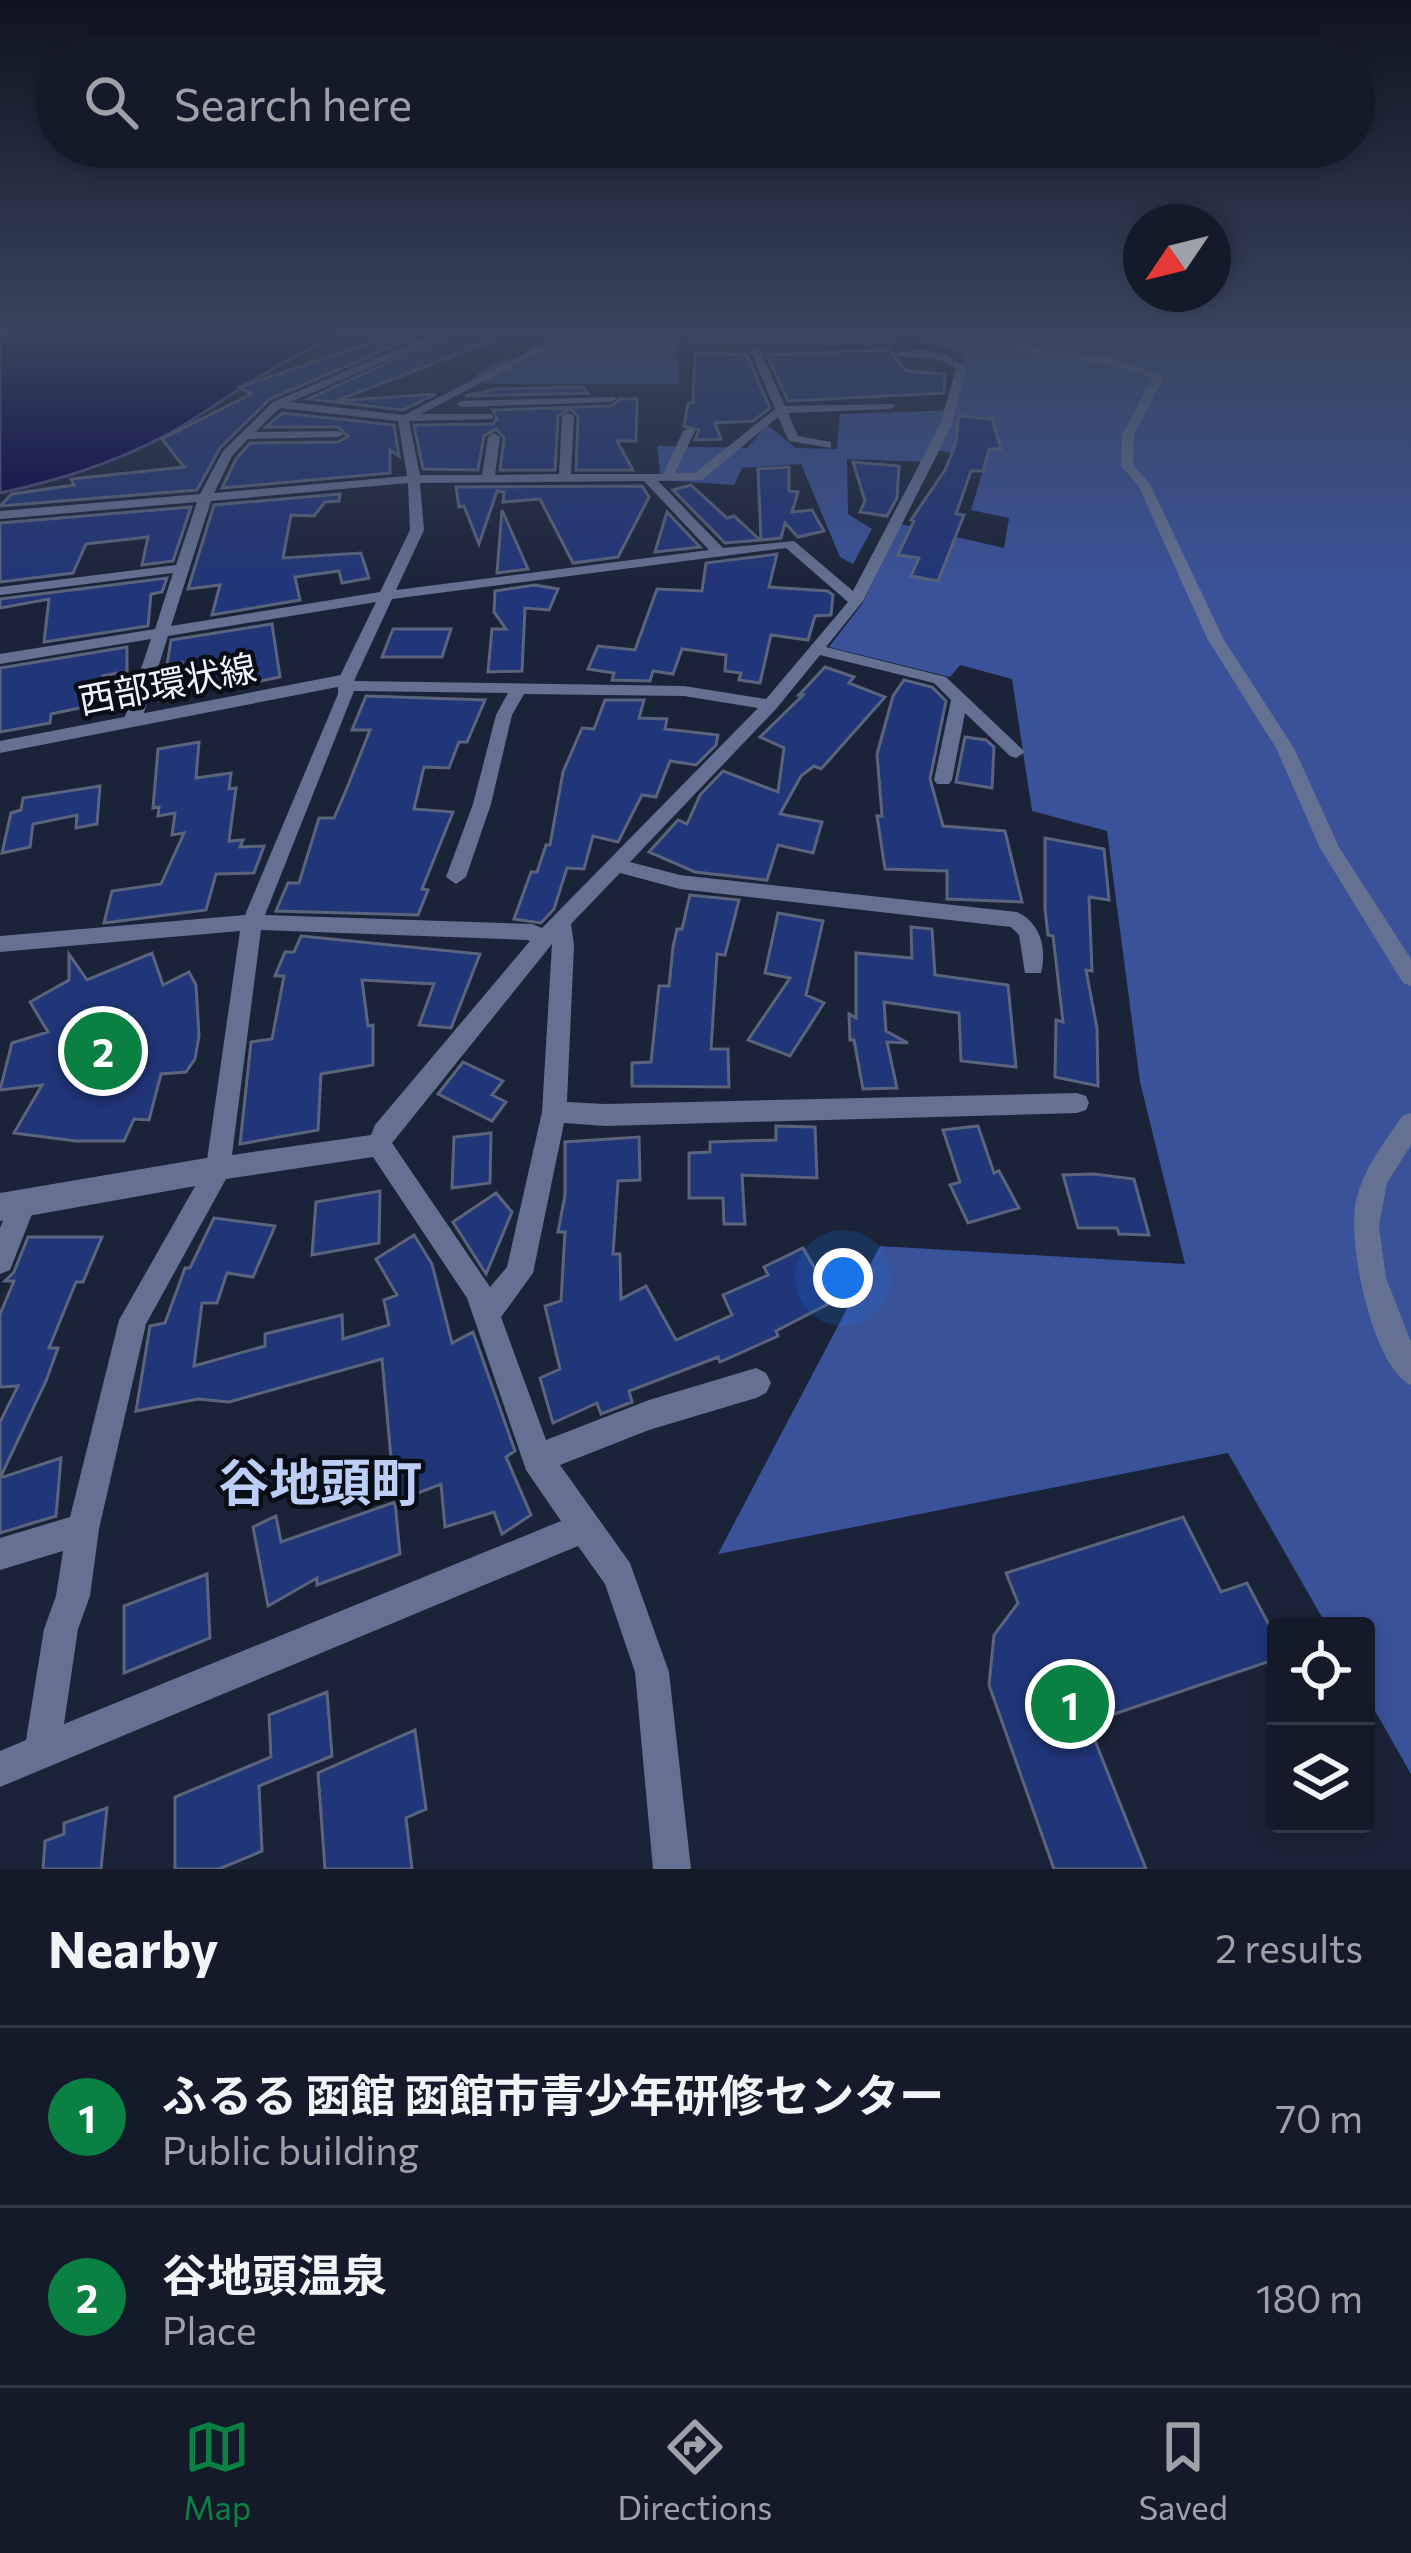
<!DOCTYPE html>
<html lang="en">
<head>
<meta charset="utf-8">
<style>
	body { margin:0; font-family:Commissioner,"Noto Sans JP",sans-serif; background:#212736; color:#f1f3f6 }
	.controls { position:absolute; right:36px; bottom:36px; display:grid; overflow:hidden; border-radius:12px; box-shadow:0 6px 18px #0003 }
	.controls button { width:108px; height:108px; display:grid; place-items:center; padding:0; border:0; border-bottom:3px solid #333847; background:#141a2a; color:#f1f3f6; font:60px sans-serif }
	.compass { position:absolute; left:1123px; top:204px; width:108px; height:108px; border-radius:50%; background:#141a2a; box-shadow:0 6px 18px #0003; rotate:235deg }
	.you { position:absolute; left:843px; top:1278px; width:42px; height:42px; margin:-30px; border:9px solid #fff; border-radius:50%; background:#1a73e8; box-shadow:0 0 0 18px #1a73e833 }
	.badge { display:grid; place-items:center; width:78px; height:78px; border-radius:50%; background:#0b8043; color:#fff; font-size:39px; font-weight:700 }
	.pin { position:absolute; translate:-50% -50%; border:6px solid #fff; box-shadow:0 3px 12px #0006 }
	.list { margin:0; padding:0; list-style:none }
	h2 { display:flex; justify-content:space-between; align-items:center; height:156px; margin:0; padding:0 48px; font-size:51px }
	h2 small { font-size:39px; font-weight:400; color:#9da1a8 }
	.list li { display:grid; grid-template-columns:78px 1fr auto; gap:36px; align-items:center; box-sizing:border-box; height:180px; padding:0 48px; border-top:3px solid #333847 }
	.list b { display:block; font-size:45px; white-space:nowrap }
	.list p { margin:0; font-size:39px; white-space:nowrap; color:#9da1a8 }
	.list em { font-size:39px; font-style:normal; color:#9da1a8 }
	.icon { flex:none; width:66px; height:66px; fill:none; stroke:currentColor; stroke-width:2; stroke-linecap:round; stroke-linejoin:round }
	.map { position:relative; flex:none; width:1411px; height:1869px; overflow:hidden }
	.search { position:absolute; background:#141a2a; box-shadow:0 6px 18px #0003; left:36px; right:36px; top:36px; height:132px; display:flex; align-items:center; gap:30px; box-sizing:border-box; padding:0 42px; border-radius:66px; color:#9da1a8; font-size:45px }
	.sheet { height:516px; background:#141a2a }
	nav { display:flex; justify-content:space-around; align-items:center; box-sizing:border-box; height:168px; border-top:3px solid #333847; background:#141a2a; font-size:33px; color:#9da1a8 }
	nav a { display:grid; justify-items:center; gap:6px }
	nav .on { color:#0b8043 }
	.map>svg:first-child { display:block }
	.green { fill:#344884 }
	.forest { fill:#3a5299 }
	.water { fill:#040246; stroke:#4a4a7e; stroke-width:3 }
	.building { fill:#213579; stroke:#5a647c; stroke-width:3 }
	.lines { fill:none; stroke-linecap:round; stroke-linejoin:round }
	.minor { fill:#647192; fill-rule:evenodd }
	.tertiary { fill:#647192; fill-rule:evenodd }
	.labels { text-anchor:middle; dominant-baseline:central; stroke-width:9; stroke-linejoin:round; paint-order:stroke }
	.street-label { font-size:36px; fill:#eef3ff; stroke:#090d16 }
	.near-quarter-label { font-size:51px; font-weight:bold; fill:#bccdf6; stroke:#090d16 }
</style>
</head>
<body>
<div class="map">
<svg width="1411" height="1869" viewBox="0 0 1411 1869">
	<rect width="100%" height="100%" fill="#1b2338"/>
	<!-- green -->
	<path class="green" d="M 517,327 L 980,327 L 1001,336 L 811,346 L 677,341 L 679,384 L 484,384 L 477,374 C 493,364 505,355 524,360 L 550,345 L 548,336 Z"/>
	<!-- forest -->
	<path class="forest" d="M 885,327 L 1411,327 L 1411,1774 L 1366,1695 L 1366,1626 L 1327,1626 L 1228,1453 L 718,1554 L 880,1246 L 1185,1264 L 1140,1082 L 1107,831 L 1032,811 L 1012,679 L 960,665 L 950,677 L 829,647 L 862,604 L 901,524 L 1004,548 L 1009,518 L 971,510 L 986,460 L 937,450 L 927,462 L 847,459 L 848,514 L 872,529 L 853,564 L 840,557 L 801,464 L 742,468 L 734,485 L 661,480 L 657,446 L 747,448 L 767,425 L 796,448 L 837,449 L 840,414 L 955,410 L 964,355 Z"/>
	<!-- water -->
	<path class="water" d="M 0,327 L 367,327 C 298,347 248,384 189,422 C 131,458 66,479 0,493 Z"/>
	<!-- building -->
	<path class="building" d="M 419,327 L 438,327 L 270,399 L 220,448 L 197,490 L 0,506 L 12,494 L 74,485 L 71,479 L 184,467 L 162,439 L 251,394 L 239,387 Z
		M 467,327 L 523,329 L 336,401 L 436,394 L 403,410 L 308,399 Z
		M 889,350 L 906,371 L 945,374 L 944,393 L 788,401 L 767,355 Z
		M 695,352 L 747,355 L 770,408 L 753,421 L 715,423 L 721,439 L 695,440 L 699,430 L 684,426 L 688,403 L 693,402 Z
		M 496,389 L 583,387 L 588,393 L 465,396 Z
		M 620,399 L 637,399 L 636,441 L 617,441 L 633,470 L 576,470 L 578,416 L 570,409 L 558,416 L 555,470 L 500,470 L 504,438 L 496,429 L 484,436 L 478,470 L 423,469 L 414,425 L 493,424 L 497,419 L 493,410 L 611,406 Z
		M 282,413 L 394,425 L 399,456 L 390,450 L 390,473 L 222,488 L 236,459 L 250,443 L 338,442 L 348,436 L 338,427 L 266,427 Z
		M 959,416 L 992,419 L 1001,449 L 989,449 L 983,471 L 971,471 L 956,514 L 964,515 L 938,581 L 911,576 L 919,558 L 898,555 L 914,521 L 911,520 L 945,470 L 955,446 Z
		M 853,462 L 899,466 L 897,498 L 887,516 L 860,512 L 865,501 Z
		M 789,467 L 789,491 L 798,492 L 792,512 L 812,510 L 824,531 L 798,537 L 785,523 L 781,538 L 761,540 L 758,469 Z
		M 691,485 L 727,518 L 734,516 L 760,540 L 725,543 L 673,490 Z
		M 642,486 L 649,497 L 618,557 L 573,563 L 540,499 L 503,502 L 504,492 L 497,491 L 479,544 L 464,506 L 459,507 L 456,487 Z
		M 340,494 L 339,501 L 325,502 L 314,516 L 291,515 L 283,558 L 361,553 L 369,578 L 342,583 L 339,571 L 295,577 L 300,600 L 212,615 L 220,585 L 188,589 L 214,505 Z
		M 191,507 L 173,561 L 142,565 L 148,537 L 86,544 L 73,573 L 0,582 L 0,523 Z
		M 502,510 L 528,569 L 497,573 Z
		M 667,512 L 700,547 L 655,552 Z
		M 777,554 L 769,587 L 828,591 L 833,595 L 831,615 L 815,616 L 808,640 L 771,635 L 760,683 L 739,680 L 741,673 L 725,671 L 726,655 L 682,649 L 673,674 L 653,671 L 650,681 L 612,680 L 614,673 L 588,669 L 598,646 L 635,650 L 657,589 L 702,591 L 706,563 Z
		M 167,578 L 162,592 L 151,594 L 148,626 L 44,642 L 49,599 L 0,608 L 0,599 Z
		M 535,585 L 558,589 L 549,610 L 525,608 L 522,671 L 488,672 L 492,629 L 506,629 L 494,612 L 495,591 Z
		M 272,624 L 280,677 L 230,687 L 216,688 L 215,682 L 193,687 L 190,667 L 184,669 L 182,662 L 167,665 L 171,640 Z
		M 393,629 L 451,629 L 442,657 L 382,657 Z
		M 127,647 L 127,671 L 103,676 L 103,703 L 51,714 L 50,723 L 0,732 L 0,668 Z
		M 825,667 L 854,677 L 849,683 L 885,697 L 821,769 L 814,766 L 801,776 L 780,814 L 822,822 L 813,853 L 778,845 L 767,880 L 695,872 L 649,852 L 678,820 L 687,824 L 700,795 L 723,771 L 778,792 L 784,748 L 760,737 L 803,695 L 799,695 Z
		M 904,680 L 932,687 L 946,701 L 930,779 L 943,826 L 1005,831 L 1022,902 L 947,899 L 947,871 L 885,869 L 877,816 L 882,816 L 877,754 L 893,696 Z
		M 366,696 L 485,700 L 467,742 L 459,742 L 449,768 L 424,767 L 414,809 L 453,812 L 422,889 L 428,890 L 418,915 L 276,911 L 288,883 L 299,883 L 319,818 L 334,818 L 347,788 L 370,730 L 352,730 Z
		M 605,700 L 644,700 L 639,718 L 667,719 L 665,729 L 718,735 L 716,745 L 696,765 L 670,761 L 656,797 L 642,795 L 618,842 L 593,836 L 584,869 L 567,868 L 554,909 L 541,923 L 514,919 L 531,872 L 537,872 L 546,845 L 550,845 L 563,772 L 582,728 L 594,729 Z
		M 965,737 L 986,740 L 994,747 L 992,788 L 956,782 Z
		M 199,742 L 196,778 L 231,773 L 229,789 L 236,788 L 229,841 L 243,840 L 240,847 L 264,846 L 254,873 L 216,874 L 206,910 L 104,923 L 112,891 L 161,884 L 184,833 L 172,835 L 175,813 L 158,816 L 159,807 L 153,808 L 158,749 Z
		M 100,786 L 97,824 L 76,828 L 77,815 L 33,824 L 30,847 L 2,853 L 11,813 L 21,810 L 23,798 Z
		M 1045,838 L 1104,849 L 1109,900 L 1089,897 L 1092,971 L 1086,970 L 1097,1028 L 1098,1086 L 1055,1077 L 1056,1020 L 1063,1022 L 1053,936 L 1048,935 L 1045,909 Z
		M 690,895 L 739,900 L 725,955 L 717,954 L 711,1049 L 728,1049 L 729,1087 L 632,1086 L 632,1063 L 651,1062 L 659,986 L 669,986 L 673,947 L 677,929 L 682,929 Z
		M 778,913 L 823,921 L 806,995 L 824,1003 L 790,1056 L 748,1040 L 790,978 L 765,973 Z
		M 911,927 L 932,929 L 935,975 L 1008,985 L 1016,1067 L 961,1061 L 959,1013 L 884,1002 L 886,1031 L 908,1043 L 887,1042 L 897,1088 L 863,1089 L 854,1040 L 850,1040 L 849,1014 L 856,1018 L 856,953 L 912,958 Z
		M 301,936 L 480,954 L 451,1028 L 419,1025 L 434,984 L 362,980 L 368,1026 L 373,1025 L 373,1065 L 321,1074 L 318,1130 L 240,1144 L 251,1042 L 272,1039 L 284,976 L 275,976 L 285,952 L 294,952 Z
		M 152,953 L 163,985 L 189,972 L 196,985 L 199,1036 L 195,1059 L 186,1072 L 161,1074 L 149,1120 L 134,1119 L 124,1141 L 76,1141 L 14,1133 L 42,1085 L 0,1090 L 12,1043 L 48,1032 L 30,1002 L 69,980 L 69,954 L 87,980 Z
		M 463,1062 L 503,1081 L 492,1095 L 506,1102 L 492,1121 L 438,1094 Z
		M 776,1126 L 815,1127 L 817,1178 L 742,1175 L 745,1224 L 724,1224 L 723,1198 L 689,1198 L 689,1153 L 710,1152 L 710,1142 L 776,1140 Z
		M 978,1126 L 994,1173 L 999,1171 L 1019,1208 L 968,1223 L 950,1185 L 960,1182 L 943,1130 Z
		M 491,1133 L 490,1183 L 452,1188 L 454,1137 Z
		M 639,1137 L 640,1180 L 618,1181 L 613,1254 L 620,1254 L 621,1299 L 646,1286 L 676,1340 L 732,1315 L 723,1295 L 768,1275 L 764,1267 L 803,1248 L 834,1301 L 776,1331 L 778,1336 L 720,1362 L 718,1357 L 629,1391 L 632,1402 L 601,1414 L 597,1403 L 553,1423 L 540,1378 L 560,1369 L 545,1306 L 561,1301 L 565,1232 L 558,1232 L 565,1195 L 565,1142 Z
		M 1094,1174 L 1134,1179 L 1149,1235 L 1119,1234 L 1117,1228 L 1078,1228 L 1063,1175 Z
		M 380,1191 L 379,1243 L 312,1255 L 316,1202 Z
		M 496,1193 L 512,1212 L 486,1274 L 453,1222 Z
		M 214,1218 L 275,1226 L 253,1277 L 227,1273 L 217,1303 L 202,1303 L 194,1366 L 265,1346 L 265,1334 L 342,1315 L 343,1339 L 389,1325 L 384,1300 L 397,1295 L 376,1259 L 414,1235 L 432,1264 L 452,1343 L 473,1332 L 515,1451 L 506,1457 L 531,1515 L 502,1534 L 494,1512 L 445,1527 L 441,1484 L 395,1502 L 382,1359 L 229,1402 L 198,1399 L 136,1411 L 150,1326 L 165,1323 L 185,1268 L 190,1268 Z
		M 28,1237 L 102,1237 L 83,1282 L 76,1282 L 49,1348 L 58,1348 L 46,1381 L 0,1478 L 61,1458 L 56,1516 L 0,1533 L 0,1422 L 18,1386 L 0,1387 L 0,1314 L 14,1281 L 5,1281 L 14,1272 Z
		M 395,1502 L 400,1554 L 317,1585 L 317,1578 L 268,1606 L 253,1527 L 276,1516 L 281,1542 Z
		M 1183,1517 L 1221,1592 L 1247,1583 L 1276,1638 L 1276,1659 L 1088,1723 L 1146,1869 L 1054,1869 L 989,1685 L 994,1635 L 1018,1603 L 1006,1573 Z
		M 207,1574 L 210,1638 L 124,1673 L 124,1606 Z
		M 327,1692 L 332,1756 L 259,1786 L 262,1851 L 219,1869 L 175,1869 L 175,1797 L 271,1757 L 269,1715 Z
		M 415,1730 L 426,1809 L 406,1818 L 412,1869 L 325,1869 L 318,1773 Z
		M 107,1808 L 101,1869 L 43,1869 L 45,1841 L 64,1834 L 64,1823 Z"/>
	<g class="lines">
		<!-- minor -->
		<path class="minor" d="M 450,327 L 463,327 L 291,402 L 404,415 L 576,327 L 589,327 L 421,414 L 489,414 L 493,415 L 493,419 L 409,421 L 420,475 L 482,475 L 488,437 L 494,433 L 500,437 L 495,475 L 559,474 L 562,416 L 568,413 L 574,416 L 571,474 L 663,474 L 683,431 L 689,428 L 695,431 L 675,473 L 695,473 L 775,409 L 750,350 L 755,347 L 760,350 L 785,406 L 893,404 L 895,406 L 889,409 L 788,413 L 798,436 L 831,442 L 831,448 L 789,441 L 778,417 L 702,480 L 658,481 L 723,548 L 794,541 L 853,591 L 940,425 L 956,369 C 935,352 915,361 894,355 C 918,345 947,349 966,369 L 952,425 L 863,601 L 826,647 L 946,677 L 1025,752 L 1016,758 L 1010,756 L 965,713 L 952,780 L 949,784 L 937,784 L 934,780 L 951,700 L 934,683 L 820,655 L 776,709 L 630,862 L 680,875 L 1017,912 C 1041,923 1047,949 1041,973 L 1025,973 L 1019,935 L 1011,927 L 680,889 L 620,873 L 571,924 L 574,945 L 567,1102 L 605,1104 L 1077,1093 L 1086,1096 L 1089,1103 L 1086,1110 L 1077,1113 L 605,1126 L 564,1123 L 533,1273 L 501,1317 L 546,1440 L 649,1400 L 756,1368 L 766,1373 L 771,1383 L 766,1393 L 756,1398 L 649,1430 L 560,1465 L 630,1563 L 669,1672 L 691,1869 L 653,1869 L 635,1672 L 605,1584 L 578,1546 L 0,1787 L 0,1751 L 26,1740 L 44,1629 L 56,1596 L 63,1551 L 0,1570 L 0,1538 L 70,1517 L 119,1320 L 206,1167 L 240,931 L 0,952 L 0,936 L 245,915 L 338,694 L 338,680 L 376,602 L 168,636 L 141,722 L 132,727 L 123,722 L 151,639 L 0,664 L 0,654 L 155,629 L 173,573 L 0,595 L 0,587 L 176,565 L 197,502 L 0,519 L 0,511 L 200,494 L 223,451 L 273,402 ZM 280,408 L 398,421 L 407,476 L 214,493 L 232,456 L 248,439 L 338,437 L 344,434 L 338,431 L 255,432 ZM 644,481 L 709,550 L 396,590 L 424,530 L 420,483 ZM 408,483 L 410,530 L 380,592 L 171,626 L 211,501 ZM 786,548 L 848,602 L 766,699 L 684,686 L 354,681 L 392,599 ZM 354,691 L 508,693 L 496,715 L 473,804 L 446,877 L 456,884 L 466,877 L 491,804 L 512,715 L 524,694 L 684,696 L 758,708 L 542,928 L 532,924 L 265,915 ZM 261,930 L 528,940 L 530,941 L 375,1125 L 371,1135 L 232,1155 ZM 552,944 L 542,1112 L 507,1267 L 490,1287 L 392,1143 ZM 373,1157 L 467,1298 L 526,1470 L 561,1521 L 64,1724 L 78,1629 L 90,1596 L 99,1529 L 146,1324 L 226,1179 Z
			M 959,327 C 983,327 1001,341 1024,346 C 1069,356 1124,353 1164,378 L 1134,434 L 1133,465 L 1150,484 L 1224,640 L 1294,748 L 1339,847 L 1411,959 L 1411,986 L 1403,983 L 1320,848 L 1276,748 L 1208,640 L 1138,485 L 1121,466 L 1122,434 L 1153,379 C 1091,352 1019,362 959,327 Z
			M 615,397 L 616,399 L 611,402 L 462,407 L 456,404 L 462,401 Z
			M 1411,1113 L 1411,1145 L 1387,1183 L 1379,1226 L 1386,1278 L 1411,1342 L 1411,1385 C 1372,1368 1345,1236 1357,1197 C 1365,1166 1385,1142 1402,1116 Z
			M 23,1192 L 32,1195 L 36,1204 L 10,1270 L 0,1274 L 0,1228 L 14,1195 Z"/>
		<!-- tertiary -->
		<path class="tertiary" d="M 346,674 L 353,676 L 353,684 L 0,753 L 0,741 Z
			M 218,1156 L 228,1160 L 233,1169 L 228,1178 L 218,1182 L 0,1221 L 0,1193 Z"/>
	</g>
	<!-- sky -->
	<linearGradient id="sky" x2="0" y2="1"><stop stop-color="#0f131f"/><stop offset="0.56" stop-color="#39455e"/><stop offset="1" stop-color="#39455e" stop-opacity="0"/></linearGradient>
	<rect width="1411" height="589" fill="url(#sky)"/>
	<g class="labels">
		<!-- street labels -->
		<g class="street-label">
			<text transform="translate(167 682) rotate(-11)">西部環状線</text>
		</g>
		<!-- near-quarter labels -->
		<g class="near-quarter-label">
			<text x="320" y="1480">谷地頭町</text>
		</g>
	</g>
</svg>
<div class="controls">
<button><svg class="icon" aria-label="locate" viewBox="0 0 24 24"><circle cx="12" cy="12" r="6"/><path d="M12 2v4M12 18v4M2 12h4M18 12h4"/></svg></button>
<button><svg class="icon" aria-label="layers" viewBox="0 0 24 24"><path d="M12 4l9 5-9 5-9-5zM3 14l9 5 9-5"/></svg></button>
</div>
<svg class="compass" viewBox="-18 -18 36 36"><path d="M0-13l5 13h-10z" fill="#e53935"/><path d="M0 13l5-13h-10z" fill="#9da1a8"/></svg>
<div class="you"></div>
<div class="pin badge" style="left:1070px;top:1704px">1</div>
<div class="pin badge" style="left:103px;top:1051px">2</div>
<div class="search"><svg class="icon" aria-label="search" viewBox="0 0 24 24"><circle cx="10" cy="10" r="6"/><path d="M15 15l6 6"/></svg>Search here</div>
</div>
<section class="sheet">
<h2>Nearby<small>2 results</small></h2>
<ul class="list">
<li><span class="badge">1</span><div><b>ふるる 函館 函館市青少年研修センター</b><p>Public building</p></div><em>70 m</em></li>
<li><span class="badge">2</span><div><b>谷地頭温泉</b><p>Place</p></div><em>180 m</em></li>
</ul>
</section>
<nav>
<a class="on"><svg class="icon" aria-label="map" viewBox="0 0 24 24"><path d="M3 6l6-2 6 2 6-2v14l-6 2-6-2-6 2zM9 4v14M15 6v14"/></svg>Map</a>
<a><svg class="icon" aria-label="directions" viewBox="0 0 24 24"><path d="M12 3l9 9-9 9-9-9zM9 14v-3h6M13 9l2 2-2 2"/></svg>Directions</a>
<a><svg class="icon" aria-label="saved" viewBox="0 0 24 24"><path d="M7 4h10v16l-5-4-5 4z"/></svg>Saved</a>
</nav>
</body>
</html>
